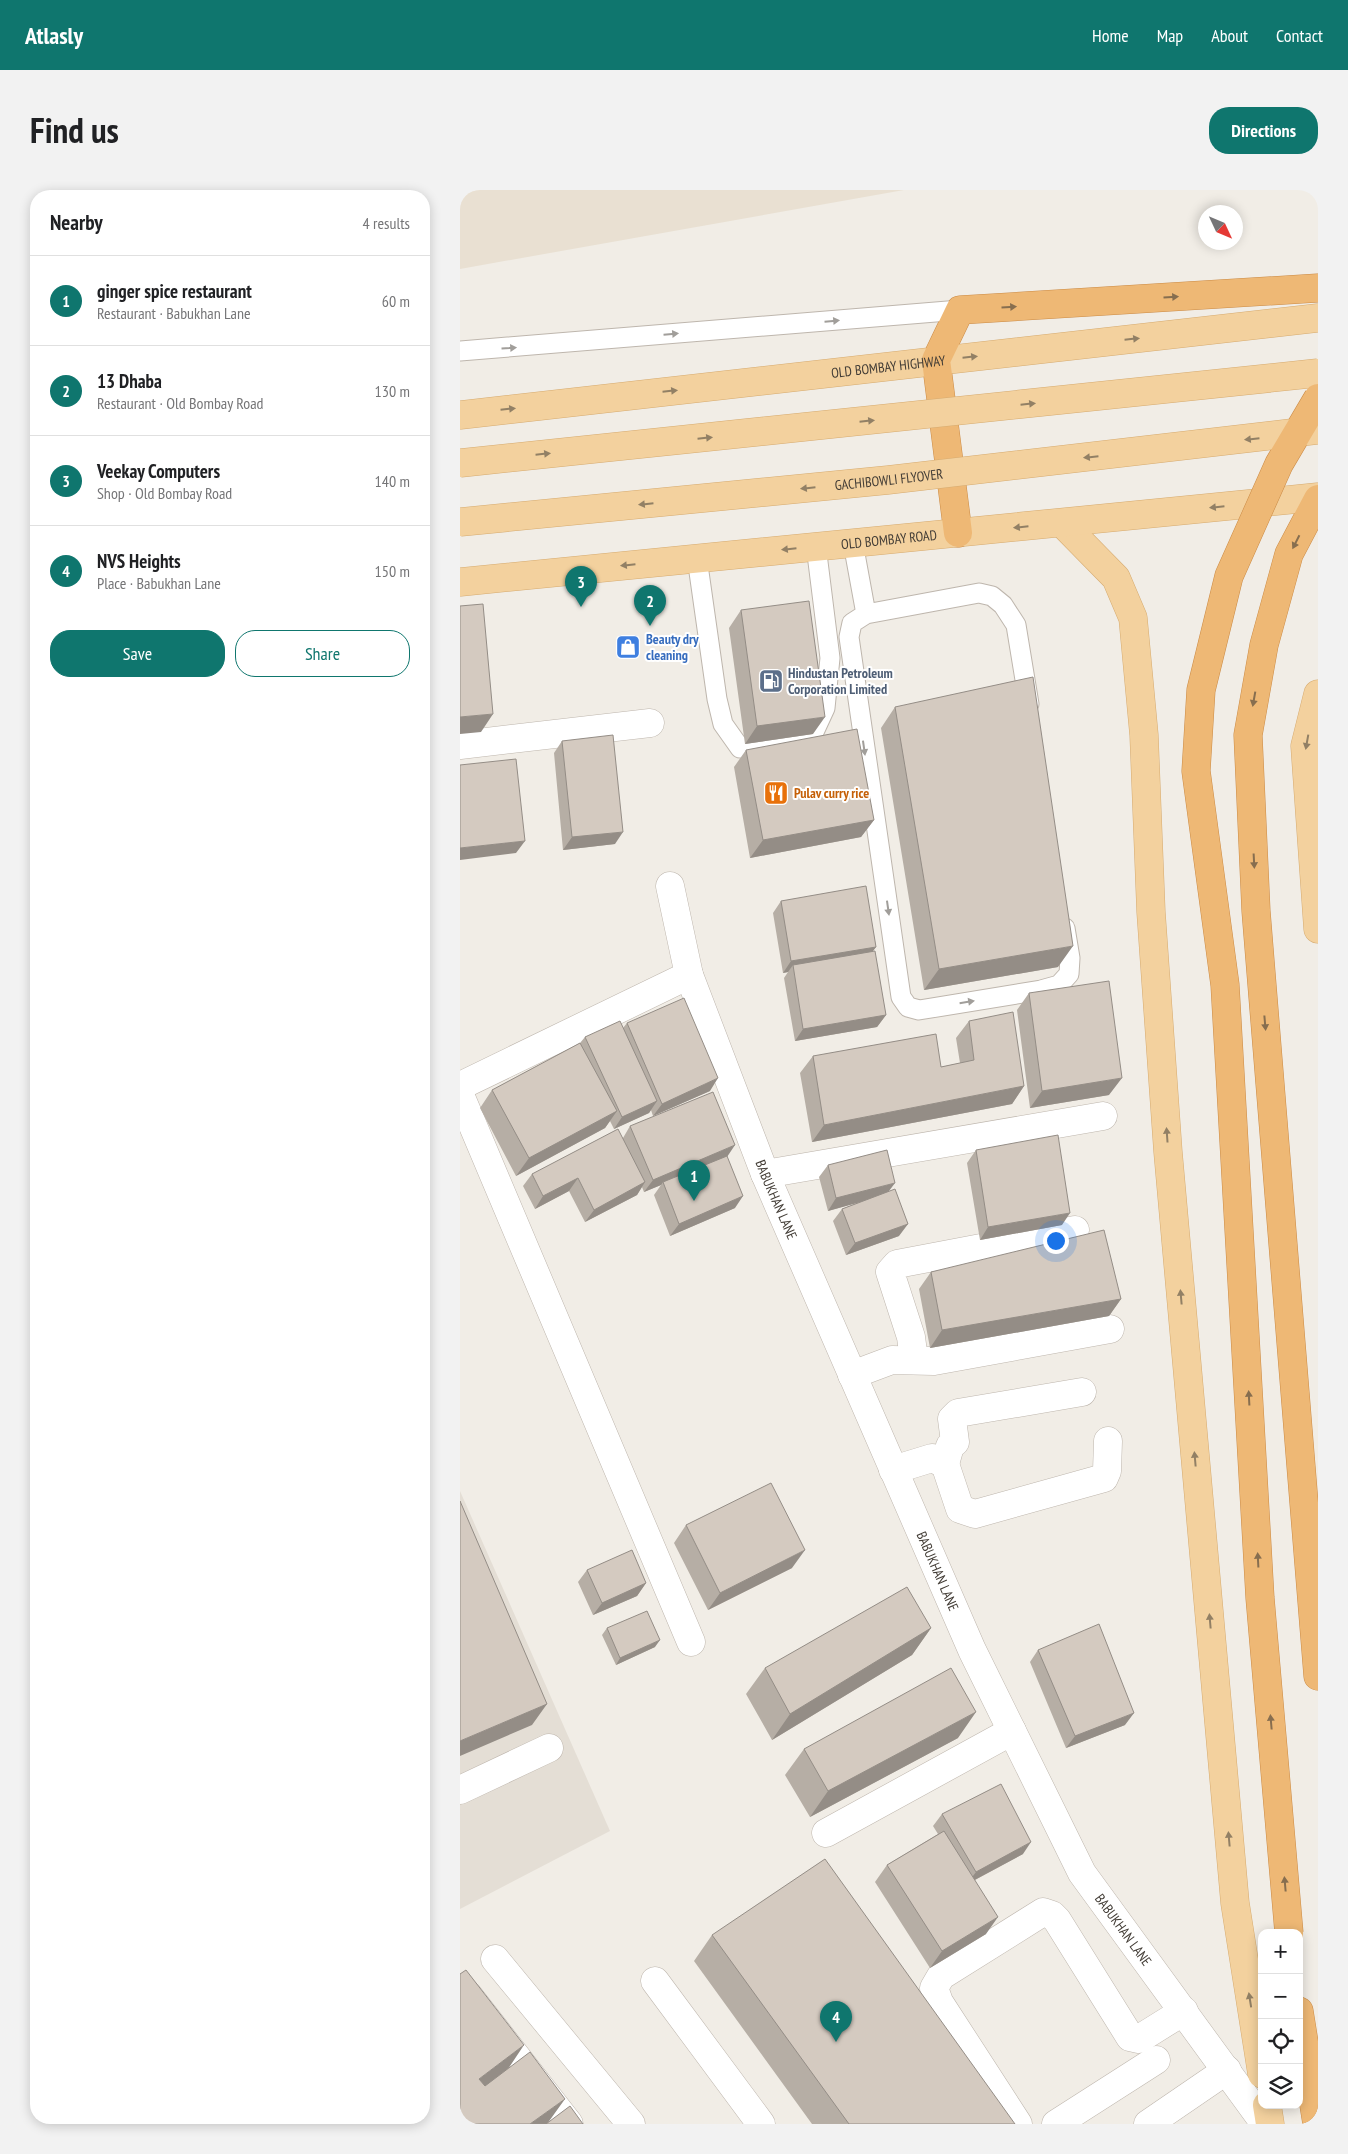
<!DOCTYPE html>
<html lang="en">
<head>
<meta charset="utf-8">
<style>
	body { margin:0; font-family:"PT Sans Narrow",sans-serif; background:#f2f2f2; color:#202124 }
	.controls { position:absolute; right:15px; bottom:15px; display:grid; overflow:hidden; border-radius:10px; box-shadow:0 2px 12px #0003 }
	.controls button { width:45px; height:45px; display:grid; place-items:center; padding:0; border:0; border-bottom:1px solid #e0e0e0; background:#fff; color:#202124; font:25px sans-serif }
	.compass { position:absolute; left:738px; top:15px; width:45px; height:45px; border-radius:50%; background:#fff; box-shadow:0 2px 12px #0003; rotate:134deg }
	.you { position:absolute; left:595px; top:1050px; width:18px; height:18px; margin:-12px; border:4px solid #fff; border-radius:50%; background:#1a73e8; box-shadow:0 0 0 8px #1a73e833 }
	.badge { display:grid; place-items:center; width:32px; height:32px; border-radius:50%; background:#0f766e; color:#fff; font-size:16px; font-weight:700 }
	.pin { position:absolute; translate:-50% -41px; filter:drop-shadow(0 1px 2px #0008) }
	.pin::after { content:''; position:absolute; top:26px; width:18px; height:15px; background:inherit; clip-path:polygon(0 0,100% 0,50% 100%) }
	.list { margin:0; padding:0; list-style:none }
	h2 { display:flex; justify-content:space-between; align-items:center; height:65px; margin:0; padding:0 20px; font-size:21px }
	h2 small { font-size:16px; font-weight:400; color:#757577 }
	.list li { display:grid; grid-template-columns:32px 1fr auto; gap:15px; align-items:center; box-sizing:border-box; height:90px; padding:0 20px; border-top:1px solid #e0e0e0 }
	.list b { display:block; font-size:19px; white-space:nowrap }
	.list p { margin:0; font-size:16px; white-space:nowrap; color:#757577 }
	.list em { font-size:16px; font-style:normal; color:#757577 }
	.actions { display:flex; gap:10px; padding:15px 20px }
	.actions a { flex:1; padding:11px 0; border:1px solid #0f766e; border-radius:20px; text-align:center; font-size:18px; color:#0f766e }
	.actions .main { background:#0f766e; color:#fff }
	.icon { flex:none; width:28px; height:28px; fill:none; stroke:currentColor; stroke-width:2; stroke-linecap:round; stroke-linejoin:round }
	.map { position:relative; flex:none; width:858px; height:1934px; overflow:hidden; border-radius:20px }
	header { display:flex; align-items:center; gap:30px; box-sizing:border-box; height:70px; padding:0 25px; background:#0f766e; color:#fff }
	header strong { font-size:24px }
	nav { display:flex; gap:28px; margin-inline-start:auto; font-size:18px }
	.intro { display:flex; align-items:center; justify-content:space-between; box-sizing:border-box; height:120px; padding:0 30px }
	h1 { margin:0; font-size:35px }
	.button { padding:12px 22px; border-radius:20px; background:#0f766e; color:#fff; font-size:18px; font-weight:700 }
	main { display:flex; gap:30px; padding:0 30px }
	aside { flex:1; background:#fff; border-radius:20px; box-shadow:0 2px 12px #0003 }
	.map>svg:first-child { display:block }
	.residential { fill:#e4ded5 }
	.education { fill:#e9e0d2 }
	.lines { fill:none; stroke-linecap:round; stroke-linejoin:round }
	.service-casing { stroke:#beb6ad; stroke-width:21 }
	.minor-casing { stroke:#beb6ad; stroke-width:29 }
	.primary-casing { stroke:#d6ab70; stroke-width:29 }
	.motorway-casing { stroke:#cb8b46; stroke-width:29 }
	.service { stroke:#fff; stroke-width:19 }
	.minor { stroke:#fff; stroke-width:28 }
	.primary { stroke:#f3d19e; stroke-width:28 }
	.motorway { stroke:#eeb875; stroke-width:28 }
	.primary-bridge-casing { stroke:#d6ab70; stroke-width:29; stroke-linecap:butt }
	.motorway-bridge-casing { stroke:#cb8b46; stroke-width:29; stroke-linecap:butt }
	.primary-bridge { stroke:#f3d19e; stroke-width:28 }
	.motorway-bridge { stroke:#eeb875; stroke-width:28 }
	.wall { fill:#b6aea5 }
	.shaded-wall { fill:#948d86 }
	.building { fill:#d4cac0; stroke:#948d86 }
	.oneway { fill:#876e4f }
	.oneway2 { fill:#a19e9a }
	.oneway3 { fill:#928065 }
	.labels { text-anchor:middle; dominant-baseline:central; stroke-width:4; stroke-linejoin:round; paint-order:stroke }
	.street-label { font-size:14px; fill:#433d36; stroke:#fff }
	.shop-label { font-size:14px; font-weight:bold; fill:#366cbe; stroke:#fff; text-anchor:start }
	.service-label { font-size:14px; font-weight:bold; fill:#4e5e75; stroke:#fff; text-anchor:start }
	.food-label { font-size:14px; font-weight:bold; fill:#c56008; stroke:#fff; text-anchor:start }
</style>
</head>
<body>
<header>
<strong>Atlasly</strong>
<nav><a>Home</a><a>Map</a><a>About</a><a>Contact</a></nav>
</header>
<div class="intro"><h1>Find us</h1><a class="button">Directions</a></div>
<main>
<aside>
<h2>Nearby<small>4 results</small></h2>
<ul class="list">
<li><span class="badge">1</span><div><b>ginger spice restaurant</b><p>Restaurant · Babukhan Lane</p></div><em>60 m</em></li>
<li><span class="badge">2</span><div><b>13 Dhaba</b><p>Restaurant · Old Bombay Road</p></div><em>130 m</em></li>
<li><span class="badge">3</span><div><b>Veekay Computers</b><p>Shop · Old Bombay Road</p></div><em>140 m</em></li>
<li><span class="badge">4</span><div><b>NVS Heights</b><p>Place · Babukhan Lane</p></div><em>150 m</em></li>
</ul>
<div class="actions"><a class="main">Save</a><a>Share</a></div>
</aside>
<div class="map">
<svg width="858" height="1934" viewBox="0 0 858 1934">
	<rect width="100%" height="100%" fill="#f1ede6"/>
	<!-- residential -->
	<path class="residential" d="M 0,1301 L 150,1641 L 0,1719 Z"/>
	<!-- education -->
	<path class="education" d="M 0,0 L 444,0 L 0,79 Z"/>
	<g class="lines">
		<defs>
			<path id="service" d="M 0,161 L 500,120
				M 393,353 L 406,424 L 519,403 L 532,406 L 543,415 L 556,435 L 569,514
				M 237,368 L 257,509 L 263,534 L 280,558 L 318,553 L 353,544 L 365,518 L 370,468 L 356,356
				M 406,424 L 392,433 L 389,447 L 441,807 L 448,817 L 459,820 L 581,800 L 599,795 L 609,784 L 610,768 L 605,738"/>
			<g id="minor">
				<path d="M 0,555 L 190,533"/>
				<path id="s1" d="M 229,785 L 305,984 L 512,1460 L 622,1683 L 805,1934"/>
				<path d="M 0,896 L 229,785 L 210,696"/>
				<path d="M 0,905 L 231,1452"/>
				<path d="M 305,984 L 643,926"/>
				<path d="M 454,1170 L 451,1147 L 430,1082 L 437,1074 L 615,1040"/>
				<path d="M 392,1185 L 432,1170 L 474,1171 L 650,1139"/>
				<path d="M 485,1274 L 490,1256 L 495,1252 L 492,1229 L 498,1223 L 622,1202"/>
				<path d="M 433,1280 L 472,1268 L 485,1274 L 500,1319 L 515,1324 L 644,1288 L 647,1281 L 648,1251"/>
				<path d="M 0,1600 L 89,1558"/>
				<path d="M 366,1643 L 552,1541"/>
				<path d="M 35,1769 L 171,1934"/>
				<path d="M 195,1791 L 301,1934"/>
				<path d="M 0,1799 L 8,1805 L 109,1934"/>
				<path d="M 558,1934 L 479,1812 L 474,1798 L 481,1786 L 583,1722 L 592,1725 L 597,1730 L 670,1847 L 679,1849 L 724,1821"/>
				<path d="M 596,1934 L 696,1870"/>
				<path d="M 688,1934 L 767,1880"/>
			</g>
			<g id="primary">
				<path id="s2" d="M 0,225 L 858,128"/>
				<path d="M 602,333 L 656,388 L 673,428 L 684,545 L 691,722 L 708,962 L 775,1713 L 802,1884"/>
				<path id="s3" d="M 0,392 L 858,307"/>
				<path d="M 858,504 L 845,556 L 858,739"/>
				<path d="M 807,1915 L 810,1934"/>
			</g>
			<path id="motorway" d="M 858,309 L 829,364 L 804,455 L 788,545 L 796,721 L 858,1486
				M 498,343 L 476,170 L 500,120 L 858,98
				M 839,1821 L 857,1934"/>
		</defs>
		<!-- service casing -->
		<use href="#service" class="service-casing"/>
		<!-- minor casing -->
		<use href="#minor" class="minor-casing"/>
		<!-- primary casing -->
		<use href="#primary" class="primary-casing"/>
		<!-- motorway casing -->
		<use href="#motorway" class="motorway-casing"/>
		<!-- service -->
		<use href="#service" class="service"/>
		<!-- minor -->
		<use href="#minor" class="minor"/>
		<!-- primary -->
		<use href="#primary" class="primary"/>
		<!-- motorway -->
		<use href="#motorway" class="motorway"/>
		<defs>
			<g id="primary-bridge">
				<path d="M 0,273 L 858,183"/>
				<path id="s4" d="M 0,332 L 428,290 L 858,240"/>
			</g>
			<path id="motorway-bridge" d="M 829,1743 L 800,1408 L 765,795 L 736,581 L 741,500 L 769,386 L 819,274 L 858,208"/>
		</defs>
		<!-- primary-bridge casing -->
		<use href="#primary-bridge" class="primary-bridge-casing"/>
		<!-- motorway-bridge casing -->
		<use href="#motorway-bridge" class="motorway-bridge-casing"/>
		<!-- primary-bridge -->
		<use href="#primary-bridge" class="primary-bridge"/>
		<!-- motorway-bridge -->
		<use href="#motorway-bridge" class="motorway-bridge"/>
	</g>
	<!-- wall -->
	<path class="wall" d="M 281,420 L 353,544 L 285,554 L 269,438 Z
		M 435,517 L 598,777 L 464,800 L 421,538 Z
		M 102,551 L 155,654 L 103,660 L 94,563 Z
		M 286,560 L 414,630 L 401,647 L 290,668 L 274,577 Z
		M 321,711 L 416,757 L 412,762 L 426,825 L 417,837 L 335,851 L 324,788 L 328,782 L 323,783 L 313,723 Z
		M 569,803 L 649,905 L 570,918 L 557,820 Z
		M 509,831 L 564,896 L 552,914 L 352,952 L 340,883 L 353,866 L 481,877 L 500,873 L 496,848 Z
		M 167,833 L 250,901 L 193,926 L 191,920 L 189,923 L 154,939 L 150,931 L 145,938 L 56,986 L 20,918 L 32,900 L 120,853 L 125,847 L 163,838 Z
		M 170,936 L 267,967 L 275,1018 L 210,1046 L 194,1005 L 201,995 L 184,1002 L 182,997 L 177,1005 L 125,1032 L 109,1001 L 75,1019 L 63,996 L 72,984 L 163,948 Z
		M 516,960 L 602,1035 L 520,1050 L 507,973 Z
		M 368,975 L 429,1001 L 439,1046 L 386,1065 L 373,1031 L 382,1019 L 399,1012 L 368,1021 L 359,987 Z
		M 471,1082 L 661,1109 L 649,1126 L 470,1158 L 459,1099 Z
		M 226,1335 L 332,1378 L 248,1420 L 214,1353 Z
		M 127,1380 L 186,1393 L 177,1406 L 133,1425 L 118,1392 Z
		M 147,1438 L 195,1457 L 156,1475 L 142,1445 Z
		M 471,1438 L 452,1465 L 312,1550 L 286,1504 L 305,1478 Z
		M 578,1460 L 665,1535 L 606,1558 L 570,1472 Z
		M 498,1548 L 350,1627 L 325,1585 L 344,1559 Z
		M 482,1624 L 563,1664 L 515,1690 L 526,1744 L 470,1778 L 415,1692 L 427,1675 L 478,1644 L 473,1636 Z
		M 252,1745 L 555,1934 L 352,1934 L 234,1771 Z"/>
	<!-- shaded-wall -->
	<path class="shaded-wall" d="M 33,524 L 21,542 L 0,544 L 0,527 Z
		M 365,527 L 353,544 L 285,554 L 297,536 Z
		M 414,630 L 401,647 L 290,668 L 303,650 Z
		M 163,642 L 155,654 L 103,660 L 112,647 Z
		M 65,651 L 56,663 L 0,670 L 0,658 Z
		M 613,756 L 598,777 L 464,800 L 479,779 Z
		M 416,757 L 407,769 L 333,775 L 328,782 L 323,783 L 331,771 Z
		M 426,825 L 417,837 L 335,851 L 343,839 Z
		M 258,888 L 250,901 L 193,926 L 202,914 Z
		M 662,888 L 649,905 L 570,918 L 582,901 Z
		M 564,896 L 552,914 L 352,952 L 364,935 Z
		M 197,911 L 189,923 L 154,939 L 162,927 Z
		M 157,921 L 145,938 L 56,986 L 69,968 Z
		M 275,955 L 267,967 L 203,992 L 201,995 L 184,1002 L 193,990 Z
		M 118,988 L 109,1001 L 75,1019 L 83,1006 Z
		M 185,992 L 177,1005 L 125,1032 L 134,1020 Z
		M 435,993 L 426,1005 L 368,1021 L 376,1008 Z
		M 283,1006 L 275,1018 L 210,1046 L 219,1034 Z
		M 610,1023 L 602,1035 L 520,1050 L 528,1037 Z
		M 448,1034 L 439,1046 L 386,1065 L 395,1053 Z
		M 661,1109 L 649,1126 L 470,1158 L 482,1140 Z
		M 345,1360 L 332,1378 L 248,1420 L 260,1403 Z
		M 186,1393 L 177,1406 L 133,1425 L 142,1413 Z
		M 471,1438 L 452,1465 L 312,1550 L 330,1524 Z
		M 200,1450 L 195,1457 L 156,1475 L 160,1468 Z
		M 87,1514 L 72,1535 L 0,1566 L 0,1551 Z
		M 516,1522 L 498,1548 L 350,1627 L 368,1601 Z
		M 674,1523 L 665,1535 L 606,1558 L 615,1546 Z
		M 571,1652 L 563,1664 L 507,1694 L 516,1682 Z
		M 538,1727 L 526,1744 L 470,1778 L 482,1761 Z
		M 64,1855 L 46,1882 L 1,1915 L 19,1889 Z
		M 105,1909 L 87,1934 L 70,1934 Z"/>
	<!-- building -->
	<path class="building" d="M 349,411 L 365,527 L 297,536 L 281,420 Z
		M 23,414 L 33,524 L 0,527 L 0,416 Z
		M 573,487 L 613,756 L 479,779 L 435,517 Z
		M 397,539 L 414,630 L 303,650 L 286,560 Z
		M 153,545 L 163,642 L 112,647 L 102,551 Z
		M 56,569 L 65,651 L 0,658 L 0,575 Z
		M 406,696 L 416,757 L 331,771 L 321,711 Z
		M 415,761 L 426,825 L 343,839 L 333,775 Z
		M 649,791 L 662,888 L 582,901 L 569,803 Z
		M 224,808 L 258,888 L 202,914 L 167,833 Z
		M 553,822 L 564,896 L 364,935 L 353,866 L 476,844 L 481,877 L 514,870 L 509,831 Z
		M 160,831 L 197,911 L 162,927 L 125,847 Z
		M 120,853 L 157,921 L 69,968 L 32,900 Z
		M 253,902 L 275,955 L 193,990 L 170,936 Z
		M 158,939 L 185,992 L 134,1020 L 118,988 L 83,1006 L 72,984 Z
		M 598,945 L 610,1023 L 528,1037 L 516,960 Z
		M 427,960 L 435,993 L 376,1008 L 368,975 Z
		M 267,966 L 283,1006 L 219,1034 L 203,992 Z
		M 435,999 L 448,1034 L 395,1053 L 382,1019 Z
		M 644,1040 L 661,1109 L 482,1140 L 471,1082 Z
		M 311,1293 L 345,1360 L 260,1403 L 226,1335 Z
		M 0,1311 L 87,1514 L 0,1551 Z
		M 172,1360 L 186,1393 L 142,1413 L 127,1380 Z
		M 447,1397 L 471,1438 L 330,1524 L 305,1478 Z
		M 187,1421 L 200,1450 L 160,1468 L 147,1438 Z
		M 639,1434 L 674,1523 L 615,1546 L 578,1460 Z
		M 491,1478 L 516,1522 L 368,1601 L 344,1559 Z
		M 541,1594 L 571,1652 L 516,1682 L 482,1624 Z
		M 484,1641 L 538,1727 L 482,1761 L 427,1675 Z
		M 365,1669 L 555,1934 L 389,1934 L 252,1745 Z
		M 6,1780 L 64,1855 L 19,1889 L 25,1896 L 70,1862 L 105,1909 L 70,1934 L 0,1934 L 0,1784 Z
		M 110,1916 L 123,1934 L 86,1934 Z"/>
	<!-- one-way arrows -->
	<defs><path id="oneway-solid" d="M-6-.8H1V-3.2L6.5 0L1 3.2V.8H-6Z" transform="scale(1.25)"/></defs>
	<g class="oneway">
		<use href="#oneway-solid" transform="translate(711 107) rotate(-4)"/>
		<use href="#oneway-solid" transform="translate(549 117) rotate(-4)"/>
		<use href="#oneway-solid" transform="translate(836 352) rotate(117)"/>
		<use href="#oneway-solid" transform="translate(794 509) rotate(100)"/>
		<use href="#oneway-solid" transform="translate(794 671) rotate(87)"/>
		<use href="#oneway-solid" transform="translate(805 833) rotate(85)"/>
		<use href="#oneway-solid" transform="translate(789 1208) rotate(-93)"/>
		<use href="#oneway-solid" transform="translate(798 1370) rotate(-93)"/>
		<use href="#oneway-solid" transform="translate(811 1532) rotate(-95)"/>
		<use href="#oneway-solid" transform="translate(825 1694) rotate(-95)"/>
	</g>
	<g class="oneway2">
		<use href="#oneway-solid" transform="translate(372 131) rotate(-5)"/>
		<use href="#oneway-solid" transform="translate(211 144) rotate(-5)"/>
		<use href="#oneway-solid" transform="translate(49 158) rotate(-4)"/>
		<use href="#oneway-solid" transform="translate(404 558) rotate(82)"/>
		<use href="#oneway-solid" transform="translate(428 718) rotate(82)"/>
		<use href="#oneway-solid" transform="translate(507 812) rotate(-9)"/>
	</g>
	<g class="oneway3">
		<use href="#oneway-solid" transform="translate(672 149) rotate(-6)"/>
		<use href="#oneway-solid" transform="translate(510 167) rotate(-6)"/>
		<use href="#oneway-solid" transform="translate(210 201) rotate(-6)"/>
		<use href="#oneway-solid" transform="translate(568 214) rotate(-6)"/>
		<use href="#oneway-solid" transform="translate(48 219) rotate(-6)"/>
		<use href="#oneway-solid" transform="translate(407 231) rotate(-6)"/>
		<use href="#oneway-solid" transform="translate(245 248) rotate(-6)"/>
		<use href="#oneway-solid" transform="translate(792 249) rotate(174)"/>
		<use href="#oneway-solid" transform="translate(83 264) rotate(-6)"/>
		<use href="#oneway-solid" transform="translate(631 267) rotate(174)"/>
		<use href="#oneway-solid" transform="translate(348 298) rotate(174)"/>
		<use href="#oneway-solid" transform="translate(186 314) rotate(174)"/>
		<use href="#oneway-solid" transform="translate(757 317) rotate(174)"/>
		<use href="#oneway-solid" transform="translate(561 337) rotate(174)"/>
		<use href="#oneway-solid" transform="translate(329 359) rotate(174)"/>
		<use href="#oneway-solid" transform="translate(168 375) rotate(174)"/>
		<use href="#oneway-solid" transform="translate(847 552) rotate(100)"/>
		<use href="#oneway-solid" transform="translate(707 945) rotate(-94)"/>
		<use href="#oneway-solid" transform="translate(721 1107) rotate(-95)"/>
		<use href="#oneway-solid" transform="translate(735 1269) rotate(-95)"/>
		<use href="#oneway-solid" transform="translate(750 1431) rotate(-95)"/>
		<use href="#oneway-solid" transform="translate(769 1649) rotate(-95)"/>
		<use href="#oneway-solid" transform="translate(790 1810) rotate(-99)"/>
	</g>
	<!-- icons -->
	<defs>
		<symbol id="shop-square" viewBox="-11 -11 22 22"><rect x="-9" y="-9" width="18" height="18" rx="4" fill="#3f7fe0" stroke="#fff"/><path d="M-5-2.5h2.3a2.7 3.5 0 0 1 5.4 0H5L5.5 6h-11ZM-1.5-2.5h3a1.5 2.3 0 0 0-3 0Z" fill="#fff"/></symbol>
		<symbol id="fuel-square" viewBox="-11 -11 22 22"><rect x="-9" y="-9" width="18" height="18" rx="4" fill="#5c6f8a" stroke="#fff"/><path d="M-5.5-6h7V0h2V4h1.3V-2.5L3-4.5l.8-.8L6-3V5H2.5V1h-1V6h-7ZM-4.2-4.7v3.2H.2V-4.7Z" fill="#fff"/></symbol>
		<symbol id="restaurant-square" viewBox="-11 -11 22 22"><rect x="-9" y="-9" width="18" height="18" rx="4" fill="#e8710a" stroke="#fff"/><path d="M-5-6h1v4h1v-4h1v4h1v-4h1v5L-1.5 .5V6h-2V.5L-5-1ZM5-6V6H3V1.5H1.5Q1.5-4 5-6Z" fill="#fff"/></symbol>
	</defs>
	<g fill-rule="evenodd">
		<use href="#shop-square" x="154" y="443" width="28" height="28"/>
		<use href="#fuel-square" x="297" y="477" width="28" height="28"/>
		<use href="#restaurant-square" x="302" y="589" width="28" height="28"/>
	</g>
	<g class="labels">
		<!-- street labels -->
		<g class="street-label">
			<text stroke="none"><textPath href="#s2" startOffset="431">OLD BOMBAY HIGHWAY</textPath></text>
			<text stroke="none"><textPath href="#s4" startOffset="431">GACHIBOWLI FLYOVER</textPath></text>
			<text stroke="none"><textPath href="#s3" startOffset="431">OLD BOMBAY ROAD</textPath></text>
			<text stroke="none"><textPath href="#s1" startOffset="241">BABUKHAN LANE</textPath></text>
			<text stroke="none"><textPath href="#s1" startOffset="646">BABUKHAN LANE</textPath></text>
			<text stroke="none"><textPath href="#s1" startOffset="1051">BABUKHAN LANE</textPath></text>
		</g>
		<!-- shop labels -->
		<g class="shop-label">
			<text x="186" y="449">Beauty dry<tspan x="186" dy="16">cleaning</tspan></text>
		</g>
		<!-- service labels -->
		<g class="service-label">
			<text x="328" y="483">Hindustan Petroleum<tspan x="328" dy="16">Corporation Limited</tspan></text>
		</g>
		<!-- food labels -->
		<g class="food-label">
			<text x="334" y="603">Pulav curry rice</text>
		</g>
	</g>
</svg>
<div class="controls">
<button>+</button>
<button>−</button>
<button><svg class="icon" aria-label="locate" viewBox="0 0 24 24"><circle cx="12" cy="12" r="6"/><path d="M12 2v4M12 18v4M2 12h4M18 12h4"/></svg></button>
<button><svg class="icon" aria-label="layers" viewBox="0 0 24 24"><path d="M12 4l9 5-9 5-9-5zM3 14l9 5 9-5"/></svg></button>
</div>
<svg class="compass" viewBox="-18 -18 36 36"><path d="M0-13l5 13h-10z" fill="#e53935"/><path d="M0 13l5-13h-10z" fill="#757577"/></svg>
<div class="you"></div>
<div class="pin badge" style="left:234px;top:1011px">1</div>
<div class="pin badge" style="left:190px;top:436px">2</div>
<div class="pin badge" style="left:121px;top:417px">3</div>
<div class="pin badge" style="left:376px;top:1852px">4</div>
</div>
</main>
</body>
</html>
